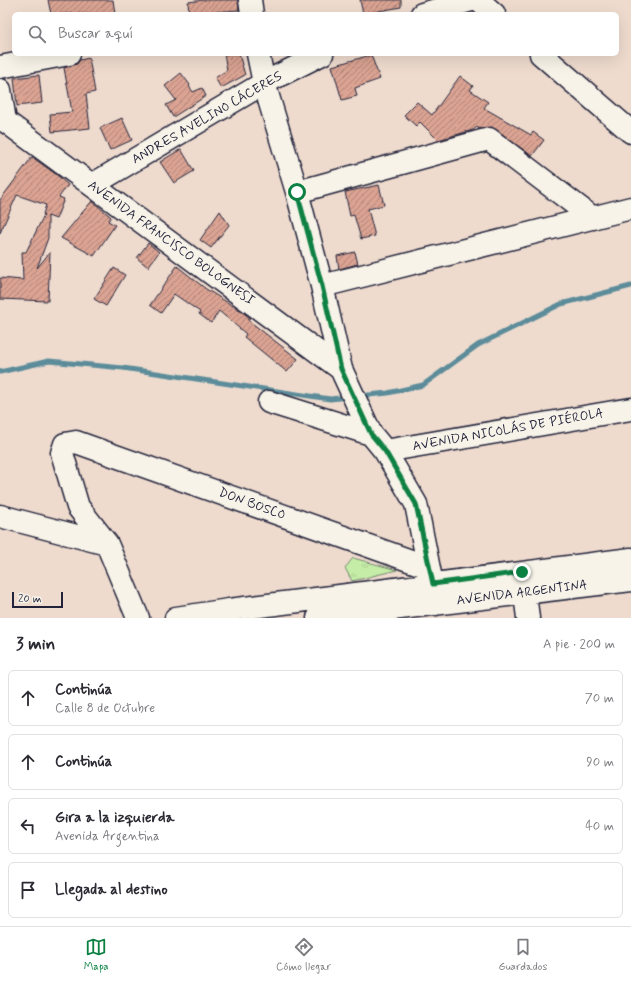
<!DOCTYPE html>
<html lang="es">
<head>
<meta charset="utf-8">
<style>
	body { margin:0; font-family:Mynerve,sans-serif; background:#f7f7f7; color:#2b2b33 }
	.scale { position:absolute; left:12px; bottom:10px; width:51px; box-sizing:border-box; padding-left:4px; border:2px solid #22223b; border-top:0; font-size:11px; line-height:14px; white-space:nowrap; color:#22223b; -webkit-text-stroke:3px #f7f3e8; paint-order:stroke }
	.stop { position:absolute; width:12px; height:12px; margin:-9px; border:3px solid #0b8043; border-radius:50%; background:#fff }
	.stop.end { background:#0b8043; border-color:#fff; box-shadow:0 1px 4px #0008 }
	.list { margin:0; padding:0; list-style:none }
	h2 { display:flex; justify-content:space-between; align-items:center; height:52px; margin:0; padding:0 16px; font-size:17px }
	h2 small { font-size:13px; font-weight:400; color:#7c7c81 }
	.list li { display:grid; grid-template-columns:26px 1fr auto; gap:12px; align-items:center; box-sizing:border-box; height:56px; margin:0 8px 8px; padding:0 8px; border:1px solid #e1e1e2; border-radius:6px }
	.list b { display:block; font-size:15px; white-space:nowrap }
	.list p { margin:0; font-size:13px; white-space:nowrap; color:#7c7c81 }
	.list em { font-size:13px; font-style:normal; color:#7c7c81 }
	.icon { flex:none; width:22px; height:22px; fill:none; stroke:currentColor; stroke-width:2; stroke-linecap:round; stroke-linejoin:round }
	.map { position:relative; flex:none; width:631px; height:618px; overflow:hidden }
	.search { position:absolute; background:#fff; box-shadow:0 4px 16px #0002; left:12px; right:12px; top:12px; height:44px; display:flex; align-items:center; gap:10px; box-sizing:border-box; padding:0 14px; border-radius:6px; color:#7c7c81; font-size:15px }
	.sheet { height:308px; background:#fff }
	nav { display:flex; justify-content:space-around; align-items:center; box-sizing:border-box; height:56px; border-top:1px solid #e1e1e2; background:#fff; font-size:11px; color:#7c7c81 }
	nav a { display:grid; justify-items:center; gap:2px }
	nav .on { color:#0b8043 }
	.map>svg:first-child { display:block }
	.grass { fill:url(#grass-tufts); stroke:#748871 }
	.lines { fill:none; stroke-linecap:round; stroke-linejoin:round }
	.stream { stroke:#5c8c9a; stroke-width:5 }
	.building { fill:url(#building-hatch); stroke:#22223b }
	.minor-casing { stroke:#22223b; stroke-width:25 }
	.minor { stroke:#f7f3e8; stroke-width:22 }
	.route { stroke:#0b8043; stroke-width:5 }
	.labels { text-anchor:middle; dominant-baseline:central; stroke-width:3.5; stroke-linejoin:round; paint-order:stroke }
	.street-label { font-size:13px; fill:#22223b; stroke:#f7f3e8 }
</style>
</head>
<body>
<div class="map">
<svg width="631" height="618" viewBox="0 0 631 618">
	<defs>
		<pattern id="grass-tufts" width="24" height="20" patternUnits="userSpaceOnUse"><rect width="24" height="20" fill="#c5eda7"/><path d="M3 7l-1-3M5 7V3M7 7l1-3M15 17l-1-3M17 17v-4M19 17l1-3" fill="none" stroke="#a9cb91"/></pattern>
		<pattern id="building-hatch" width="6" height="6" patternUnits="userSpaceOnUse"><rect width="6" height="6" fill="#daa392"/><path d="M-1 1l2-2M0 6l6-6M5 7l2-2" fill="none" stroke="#b08478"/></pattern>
	</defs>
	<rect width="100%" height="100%" fill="#eedbce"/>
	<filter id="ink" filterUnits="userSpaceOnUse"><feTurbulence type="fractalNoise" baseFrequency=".025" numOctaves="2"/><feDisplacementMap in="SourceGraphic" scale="8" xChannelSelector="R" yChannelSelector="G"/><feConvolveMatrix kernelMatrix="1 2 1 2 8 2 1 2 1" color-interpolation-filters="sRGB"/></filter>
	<g filter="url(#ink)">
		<!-- grass -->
		<path class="grass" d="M 353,558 L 397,570 L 352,581 L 345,568 Z"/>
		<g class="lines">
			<!-- stream -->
			<path class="stream" d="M 0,372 L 49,361 L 123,368 L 330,399 L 349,397
				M 359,396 L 388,393 L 423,385 L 478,345 L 561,304 L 631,286"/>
		</g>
		<!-- building -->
		<path class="building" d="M 48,0 L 113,0 L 115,14 L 51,14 Z
			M 204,0 L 238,0 L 239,10 L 189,14 L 188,2 Z
			M 360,0 L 401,0 L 401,7 L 363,14 Z
			M 224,54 L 239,54 L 245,75 L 221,88 L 215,78 L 227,70 Z
			M 371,55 L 380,79 L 355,88 L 357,96 L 342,100 L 332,66 Z
			M 89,58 L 95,92 L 86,94 L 90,128 L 52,132 L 50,114 L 72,112 L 64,68 L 77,64 L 80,60 Z
			M 181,73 L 190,85 L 189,86 L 193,92 L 202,88 L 206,96 L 173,117 L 166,105 L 176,100 L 165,86 Z
			M 39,75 L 42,103 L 17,106 L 14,78 Z
			M 460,76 L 473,86 L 470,90 L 488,102 L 484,108 L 531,135 L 533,132 L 544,140 L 532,156 L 492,127 L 479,129 L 477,127 L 473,130 L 438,140 L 420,122 L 416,126 L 404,115 L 417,102 L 432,115 Z
			M 122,118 L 132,140 L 110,150 L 100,128 Z
			M 181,149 L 194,171 L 174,183 L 160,162 Z
			M 32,157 L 57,175 L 68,185 L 59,197 L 64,199 L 56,219 L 48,216 L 48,238 L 37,268 L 50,252 L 48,301 L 0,299 L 0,278 L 23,280 L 22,252 L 26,252 L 44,215 L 43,214 L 46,205 L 17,195 L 0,233 L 0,200 Z
			M 379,185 L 384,205 L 368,209 L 375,236 L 361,239 L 354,215 L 350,216 L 345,192 Z
			M 92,201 L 111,217 L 108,221 L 115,225 L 94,256 L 61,238 Z
			M 220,211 L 229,225 L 211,248 L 200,240 Z
			M 148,243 L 159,252 L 148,267 L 137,258 Z
			M 355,252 L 358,264 L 339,269 L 337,256 Z
			M 177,266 L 206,289 L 241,311 L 250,318 L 248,320 L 298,359 L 287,372 L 244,337 L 246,334 L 219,311 L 211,323 L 199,314 L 200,312 L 174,294 L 161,313 L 150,305 Z
			M 114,268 L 125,275 L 106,306 L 94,299 Z"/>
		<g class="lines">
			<defs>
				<path id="minor" d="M 250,0 L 252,14
					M 478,0 L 494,14
					M 422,14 L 472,0
					M 258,54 L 264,83 L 297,192 L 322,286 L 341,369 L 371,434 L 385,451 L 416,504 L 436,604
					M 541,54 L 631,132
					M 0,67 L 69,54
					M 0,90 L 5,121
					M 0,120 L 5,121 L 341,369
					M 92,185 L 264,83 L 322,54
					M 297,192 L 489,139 L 593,218
					M 322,286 L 631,208
					M 269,402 L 371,434
					M 385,451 L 631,409
					M 0,516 L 107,544 L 138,618
					M 107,544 L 78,507 L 62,453 L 65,444 L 76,442 L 428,567
					M 523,578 L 528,618
					M 176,618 L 229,610 L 631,559
					M 318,618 L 631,580"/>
			</defs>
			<!-- minor casing -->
			<use href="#minor" class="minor-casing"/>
			<!-- minor -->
			<use href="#minor" class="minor"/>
		</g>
	</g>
	<g class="lines" filter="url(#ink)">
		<!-- route -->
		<path class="route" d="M 297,192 L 322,286 L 341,369 L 371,434 L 385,451 L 416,504 L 433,584 L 522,572"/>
	</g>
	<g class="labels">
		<!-- street labels -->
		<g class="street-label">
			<text transform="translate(207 118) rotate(-30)">ANDRES AVELINO CÁCERES</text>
			<text transform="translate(171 243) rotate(36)">AVENIDA FRANCISCO BOLOGNESI</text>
			<text transform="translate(508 430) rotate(-10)">AVENIDA NICOLÁS DE PIÉROLA</text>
			<text transform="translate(252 504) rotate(20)">DON BOSCO</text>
			<text transform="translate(522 593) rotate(-7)">AVENIDA ARGENTINA</text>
		</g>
	</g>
</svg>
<div class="scale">20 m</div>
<div class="stop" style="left:297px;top:192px"></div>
<div class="stop end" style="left:522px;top:572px"></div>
<div class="search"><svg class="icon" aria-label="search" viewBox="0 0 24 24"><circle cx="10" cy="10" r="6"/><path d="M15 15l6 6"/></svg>Buscar aquí</div>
</div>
<section class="sheet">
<h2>3 min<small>A pie · 200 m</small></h2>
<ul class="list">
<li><svg class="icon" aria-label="ahead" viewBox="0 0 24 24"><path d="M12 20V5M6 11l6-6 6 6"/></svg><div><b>Continúa</b><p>Calle 8 de Octubre</p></div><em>70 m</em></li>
<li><svg class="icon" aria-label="ahead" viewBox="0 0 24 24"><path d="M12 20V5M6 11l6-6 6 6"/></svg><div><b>Continúa</b></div><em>90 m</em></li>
<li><svg class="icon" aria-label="left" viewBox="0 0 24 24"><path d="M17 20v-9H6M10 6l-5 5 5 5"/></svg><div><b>Gira a la izquierda</b><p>Avenida Argentina</p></div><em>40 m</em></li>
<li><svg class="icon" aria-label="arrive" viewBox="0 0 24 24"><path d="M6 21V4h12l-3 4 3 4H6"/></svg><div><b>Llegada al destino</b></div></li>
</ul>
</section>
<nav>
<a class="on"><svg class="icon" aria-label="map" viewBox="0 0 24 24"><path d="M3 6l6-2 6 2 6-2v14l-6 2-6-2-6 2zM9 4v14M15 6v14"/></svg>Mapa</a>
<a><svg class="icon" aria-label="directions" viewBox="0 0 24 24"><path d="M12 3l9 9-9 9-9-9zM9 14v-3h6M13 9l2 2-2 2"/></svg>Cómo llegar</a>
<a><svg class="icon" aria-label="saved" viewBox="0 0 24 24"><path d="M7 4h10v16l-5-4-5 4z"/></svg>Guardados</a>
</nav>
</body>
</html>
